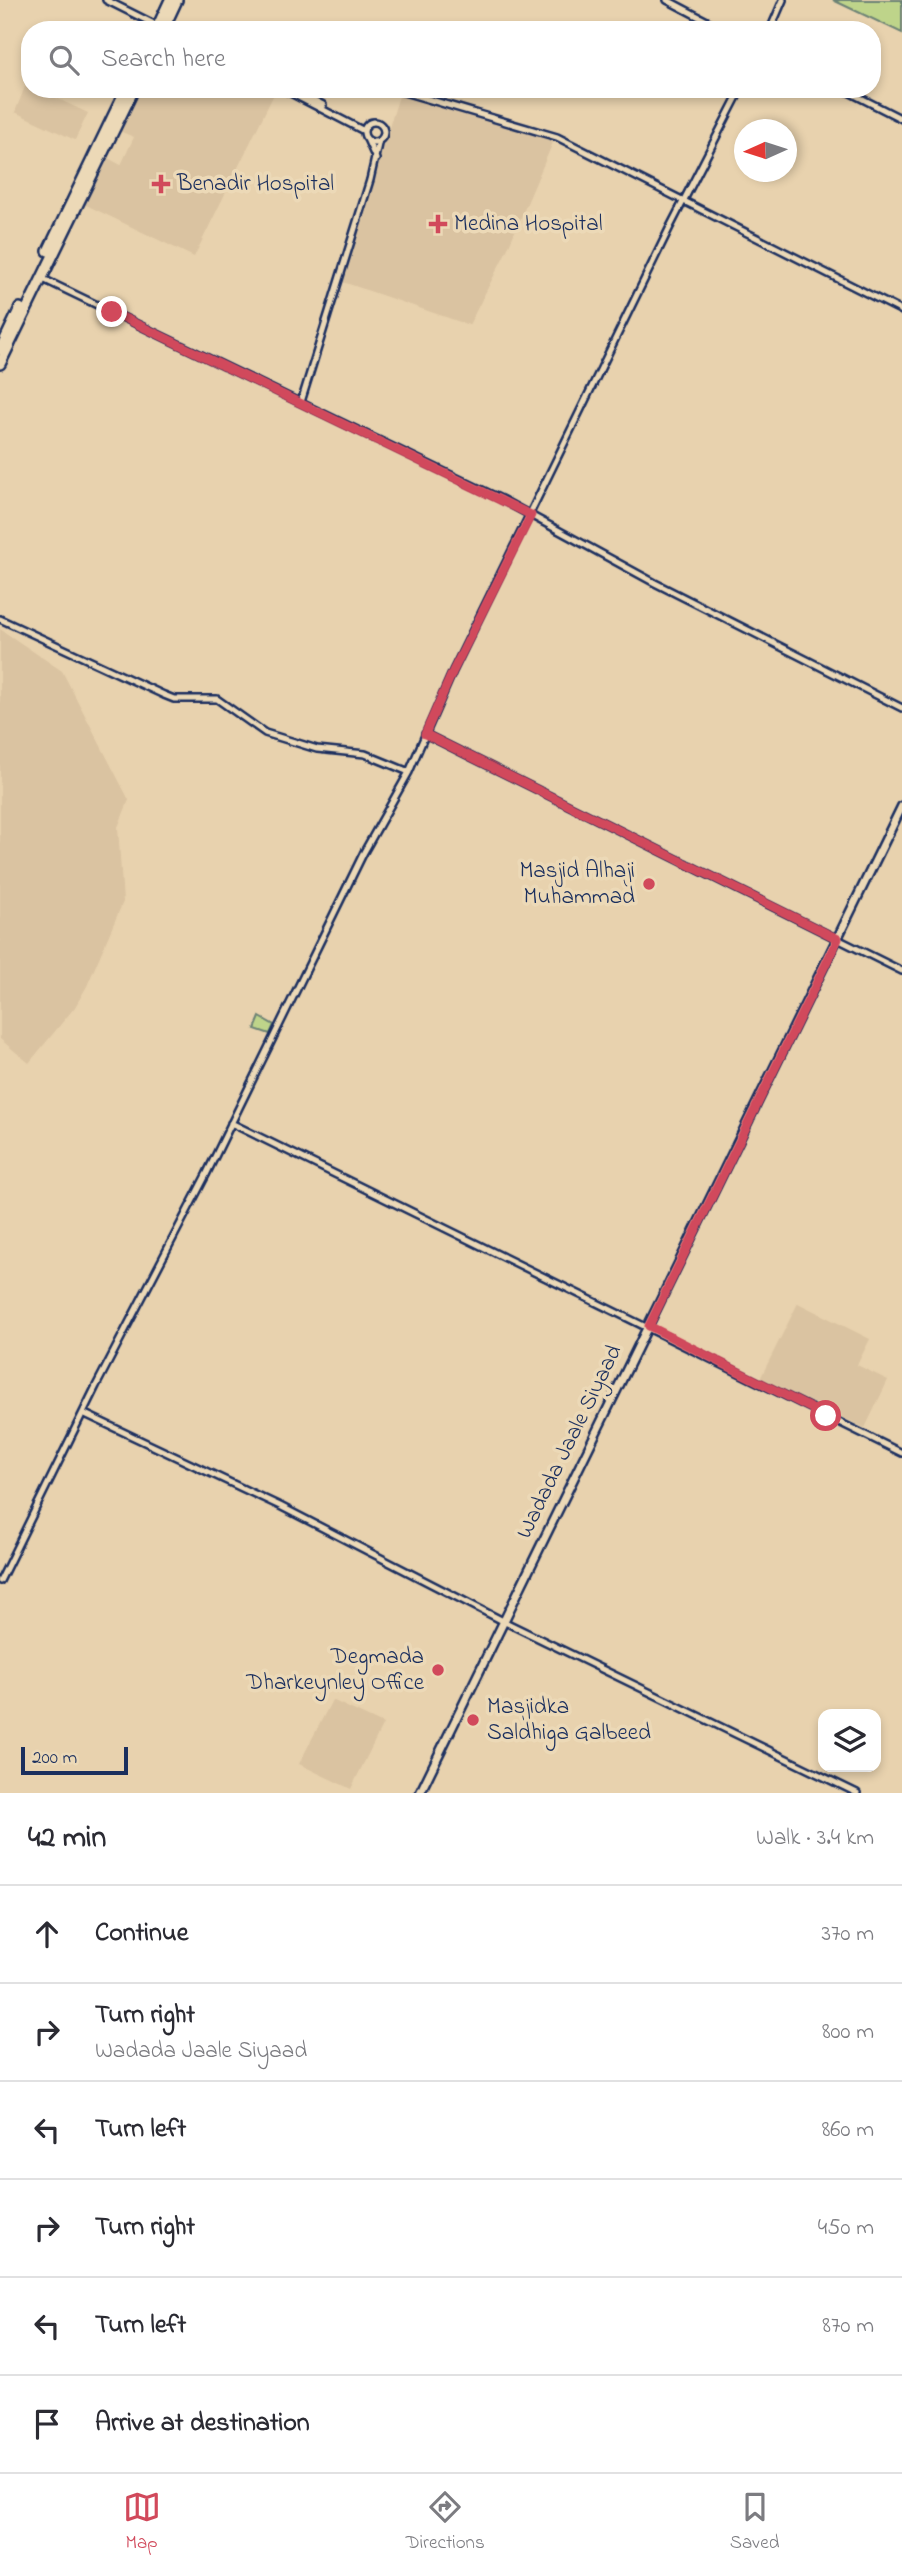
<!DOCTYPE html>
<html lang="en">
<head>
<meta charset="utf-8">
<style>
	body { margin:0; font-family:"Indie Flower",sans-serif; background:#f7f7f7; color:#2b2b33 }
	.controls { position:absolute; right:21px; bottom:21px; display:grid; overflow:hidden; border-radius:14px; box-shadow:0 4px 10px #0003 }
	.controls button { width:63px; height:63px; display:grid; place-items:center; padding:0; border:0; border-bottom:2px solid #e1e1e2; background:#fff; color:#2b2b33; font:35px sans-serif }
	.compass { position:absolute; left:734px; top:119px; width:63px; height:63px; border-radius:50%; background:#fff; box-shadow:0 4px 10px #0003; rotate:267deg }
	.scale { position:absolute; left:21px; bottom:18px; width:107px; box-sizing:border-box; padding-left:7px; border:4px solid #1b2f5e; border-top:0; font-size:19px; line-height:24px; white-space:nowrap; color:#1b2f5e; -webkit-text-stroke:5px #ecd9b7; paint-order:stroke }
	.stop { position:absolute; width:21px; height:21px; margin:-16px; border:5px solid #d1495b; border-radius:50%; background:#fff }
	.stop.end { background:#d1495b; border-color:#fff; box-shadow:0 2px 7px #0008 }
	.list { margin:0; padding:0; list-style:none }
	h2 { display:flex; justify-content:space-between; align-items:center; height:91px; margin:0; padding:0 28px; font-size:30px }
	h2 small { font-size:23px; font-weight:400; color:#7c7c81 }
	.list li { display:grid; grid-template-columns:46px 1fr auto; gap:21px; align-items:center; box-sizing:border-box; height:98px; padding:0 28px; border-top:2px solid #e1e1e2 }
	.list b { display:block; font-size:26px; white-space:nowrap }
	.list p { margin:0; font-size:23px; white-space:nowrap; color:#7c7c81 }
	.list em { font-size:23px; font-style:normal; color:#7c7c81 }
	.icon { flex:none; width:38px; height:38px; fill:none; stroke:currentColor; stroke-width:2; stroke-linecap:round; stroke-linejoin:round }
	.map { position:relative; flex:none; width:902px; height:1793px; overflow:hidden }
	.search { position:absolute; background:#fff; box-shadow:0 4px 10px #0003; left:21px; right:21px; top:21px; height:77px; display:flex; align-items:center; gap:18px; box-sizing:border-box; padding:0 24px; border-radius:28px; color:#7c7c81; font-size:26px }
	.sheet { height:679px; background:#fff }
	nav { display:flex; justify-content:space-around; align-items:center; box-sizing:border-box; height:98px; border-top:2px solid #e1e1e2; background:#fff; font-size:19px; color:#7c7c81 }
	nav a { display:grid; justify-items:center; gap:4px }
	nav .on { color:#d1495b }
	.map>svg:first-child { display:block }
	.built { fill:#dac3a1 }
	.green { fill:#bed48a; stroke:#6c8274; stroke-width:2 }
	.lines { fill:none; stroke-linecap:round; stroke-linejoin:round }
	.minor-casing { stroke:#1b2f5e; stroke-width:10 }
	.major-casing { stroke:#1b2f5e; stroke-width:12 }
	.highway-casing { stroke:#1b2f5e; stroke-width:14 }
	.minor { stroke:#ecd9b7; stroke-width:5 }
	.major { stroke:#ecd9b7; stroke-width:7 }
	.highway { stroke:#ecd9b7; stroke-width:9 }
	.route { stroke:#d1495b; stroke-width:9 }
	.poi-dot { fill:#d1495b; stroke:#ecd9b7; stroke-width:2.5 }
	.labels { text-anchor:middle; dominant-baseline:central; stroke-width:7; stroke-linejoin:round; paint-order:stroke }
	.poi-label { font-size:23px; fill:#1b2f5e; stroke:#ecd9b7; text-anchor:start }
	.street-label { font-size:23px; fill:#1b2f5e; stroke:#ecd9b7 }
</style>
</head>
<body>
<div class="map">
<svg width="902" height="1793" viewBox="0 0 902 1793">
	<rect width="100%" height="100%" fill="#e8d2ae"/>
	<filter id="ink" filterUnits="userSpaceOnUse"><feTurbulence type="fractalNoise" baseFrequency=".0143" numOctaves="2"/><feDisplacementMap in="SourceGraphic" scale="14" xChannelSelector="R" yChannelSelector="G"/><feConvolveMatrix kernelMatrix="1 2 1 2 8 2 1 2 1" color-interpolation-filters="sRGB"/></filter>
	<g filter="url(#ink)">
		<!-- built -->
		<path class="built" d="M 26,84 L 30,89 L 37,89 L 88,113 L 75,140 L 15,112 Z
			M 139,89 L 268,89 L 275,92 L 194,257 L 82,203 L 106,157 L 121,165 L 134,137 L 119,131 Z
			M 400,93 L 554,140 L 507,250 L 469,325 L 340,281 Z
			M 0,629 L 62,671 L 129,800 L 118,827 L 123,902 L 87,986 L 75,1007 L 29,1063 L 0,1039 Z
			M 798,1303 L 870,1339 L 857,1365 L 888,1380 L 865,1428 L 760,1379 Z
			M 332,1700 L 383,1724 L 351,1789 L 299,1764 Z"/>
		<!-- green -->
		<path class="green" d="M 833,0 L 902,0 L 902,33 Z
			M 260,1017 L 274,1025 L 270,1034 L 255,1029 Z"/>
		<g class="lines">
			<defs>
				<path id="minor" d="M 106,0 L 152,23 L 157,29
					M 667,0 L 724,30
					M 770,30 L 783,0
					M 283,89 L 364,131
					M 293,89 L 323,105
					M 843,89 L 902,119
					M 397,90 L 557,137 L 902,311
					M364 132a10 10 0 1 1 20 0a10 10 0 1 1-20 0Z
					M 367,139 L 376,159
					M 41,278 L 501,499 L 655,583 L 902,708
					M 301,402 L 370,180 L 379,140
					M 0,619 L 164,695 L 174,699 L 217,699 L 265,733 L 317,749 L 365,754 L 409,772
					M 425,734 L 902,971
					M 231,1123 L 902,1453
					M 83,1413 L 280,1506 L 505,1622 L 857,1793
					M 0,1581 L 96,1386 L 206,1175 L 364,852 L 409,772 L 453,671 L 670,227 L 741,89"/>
				<path id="major" d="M 420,1793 L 902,806"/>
				<path id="highway" d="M 156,30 L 170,0
					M 163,30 L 177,0
					M 48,251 L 126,89
					M 0,350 L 20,308
					M 0,364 L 134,89"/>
			</defs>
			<!-- minor casing -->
			<use href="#minor" class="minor-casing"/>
			<!-- major casing -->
			<use href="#major" class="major-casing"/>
			<!-- highway casing -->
			<use href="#highway" class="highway-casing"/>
			<!-- minor -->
			<use href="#minor" class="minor"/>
			<!-- major -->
			<use href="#major" class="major"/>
			<!-- highway -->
			<use href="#highway" class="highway"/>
		</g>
	</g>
	<g class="lines" filter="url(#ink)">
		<!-- route -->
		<path class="route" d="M 112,312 L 531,515 L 453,671 L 425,734 L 838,939 L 649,1326 L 826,1416"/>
	</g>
	<!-- markers -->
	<g class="poi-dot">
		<path d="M157.5 173.5h7v7h7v7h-7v7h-7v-7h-7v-7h7z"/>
		<path d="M434.5 213.5h7v7h7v7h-7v7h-7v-7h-7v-7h7z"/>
		<circle cx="649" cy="884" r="7"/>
		<circle cx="438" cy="1670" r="7"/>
		<circle cx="473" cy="1720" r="7"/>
	</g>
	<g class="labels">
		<!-- poi labels -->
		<g class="poi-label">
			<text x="177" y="184">Benadir Hospital</text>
			<text x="454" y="224">Medina Hospital</text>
			<text x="635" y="871" text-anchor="end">Masjid Alhaji<tspan x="635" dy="26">Muhammad</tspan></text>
			<text x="424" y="1657" text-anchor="end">Degmada<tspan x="424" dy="26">Dharkeynley Office</tspan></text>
			<text x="487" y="1707">Masjidka<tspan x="487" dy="26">Saldhiga Galbeed</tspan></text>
		</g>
		<!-- street labels -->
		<g class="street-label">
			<text transform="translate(570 1442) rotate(-64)">Wadada Jaale Siyaad</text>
		</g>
	</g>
</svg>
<div class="controls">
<button><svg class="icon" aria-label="layers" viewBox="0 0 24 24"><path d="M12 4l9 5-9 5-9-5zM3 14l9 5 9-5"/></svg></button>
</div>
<svg class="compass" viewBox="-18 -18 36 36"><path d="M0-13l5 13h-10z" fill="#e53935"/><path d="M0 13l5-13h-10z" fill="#7c7c81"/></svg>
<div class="scale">200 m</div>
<div class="stop" style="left:826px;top:1416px"></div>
<div class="stop end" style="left:112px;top:312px"></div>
<div class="search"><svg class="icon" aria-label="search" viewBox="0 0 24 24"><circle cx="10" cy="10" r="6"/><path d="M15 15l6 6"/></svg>Search here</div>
</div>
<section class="sheet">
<h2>42 min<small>Walk · 3.4 km</small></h2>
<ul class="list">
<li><svg class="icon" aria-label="ahead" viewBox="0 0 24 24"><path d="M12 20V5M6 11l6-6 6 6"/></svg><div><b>Continue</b></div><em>370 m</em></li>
<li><svg class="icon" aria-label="right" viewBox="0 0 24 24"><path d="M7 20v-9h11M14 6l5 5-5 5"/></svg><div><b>Turn right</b><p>Wadada Jaale Siyaad</p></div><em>800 m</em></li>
<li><svg class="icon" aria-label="left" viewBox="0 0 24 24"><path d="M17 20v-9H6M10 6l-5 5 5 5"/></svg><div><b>Turn left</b></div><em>860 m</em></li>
<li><svg class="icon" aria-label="right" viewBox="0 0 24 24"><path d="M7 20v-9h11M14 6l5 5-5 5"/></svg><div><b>Turn right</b></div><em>450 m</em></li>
<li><svg class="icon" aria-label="left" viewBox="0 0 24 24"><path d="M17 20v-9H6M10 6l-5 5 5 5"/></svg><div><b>Turn left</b></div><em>870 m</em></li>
<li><svg class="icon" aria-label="arrive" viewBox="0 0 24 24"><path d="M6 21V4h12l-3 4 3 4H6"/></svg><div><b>Arrive at destination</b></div></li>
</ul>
</section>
<nav>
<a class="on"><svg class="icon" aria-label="map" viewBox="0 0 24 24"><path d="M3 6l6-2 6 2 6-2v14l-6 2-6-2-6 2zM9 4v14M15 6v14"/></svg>Map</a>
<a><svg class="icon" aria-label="directions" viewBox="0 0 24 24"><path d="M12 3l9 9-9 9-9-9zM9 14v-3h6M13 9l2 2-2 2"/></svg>Directions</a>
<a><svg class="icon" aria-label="saved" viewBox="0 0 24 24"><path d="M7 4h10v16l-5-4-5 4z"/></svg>Saved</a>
</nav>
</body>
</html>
